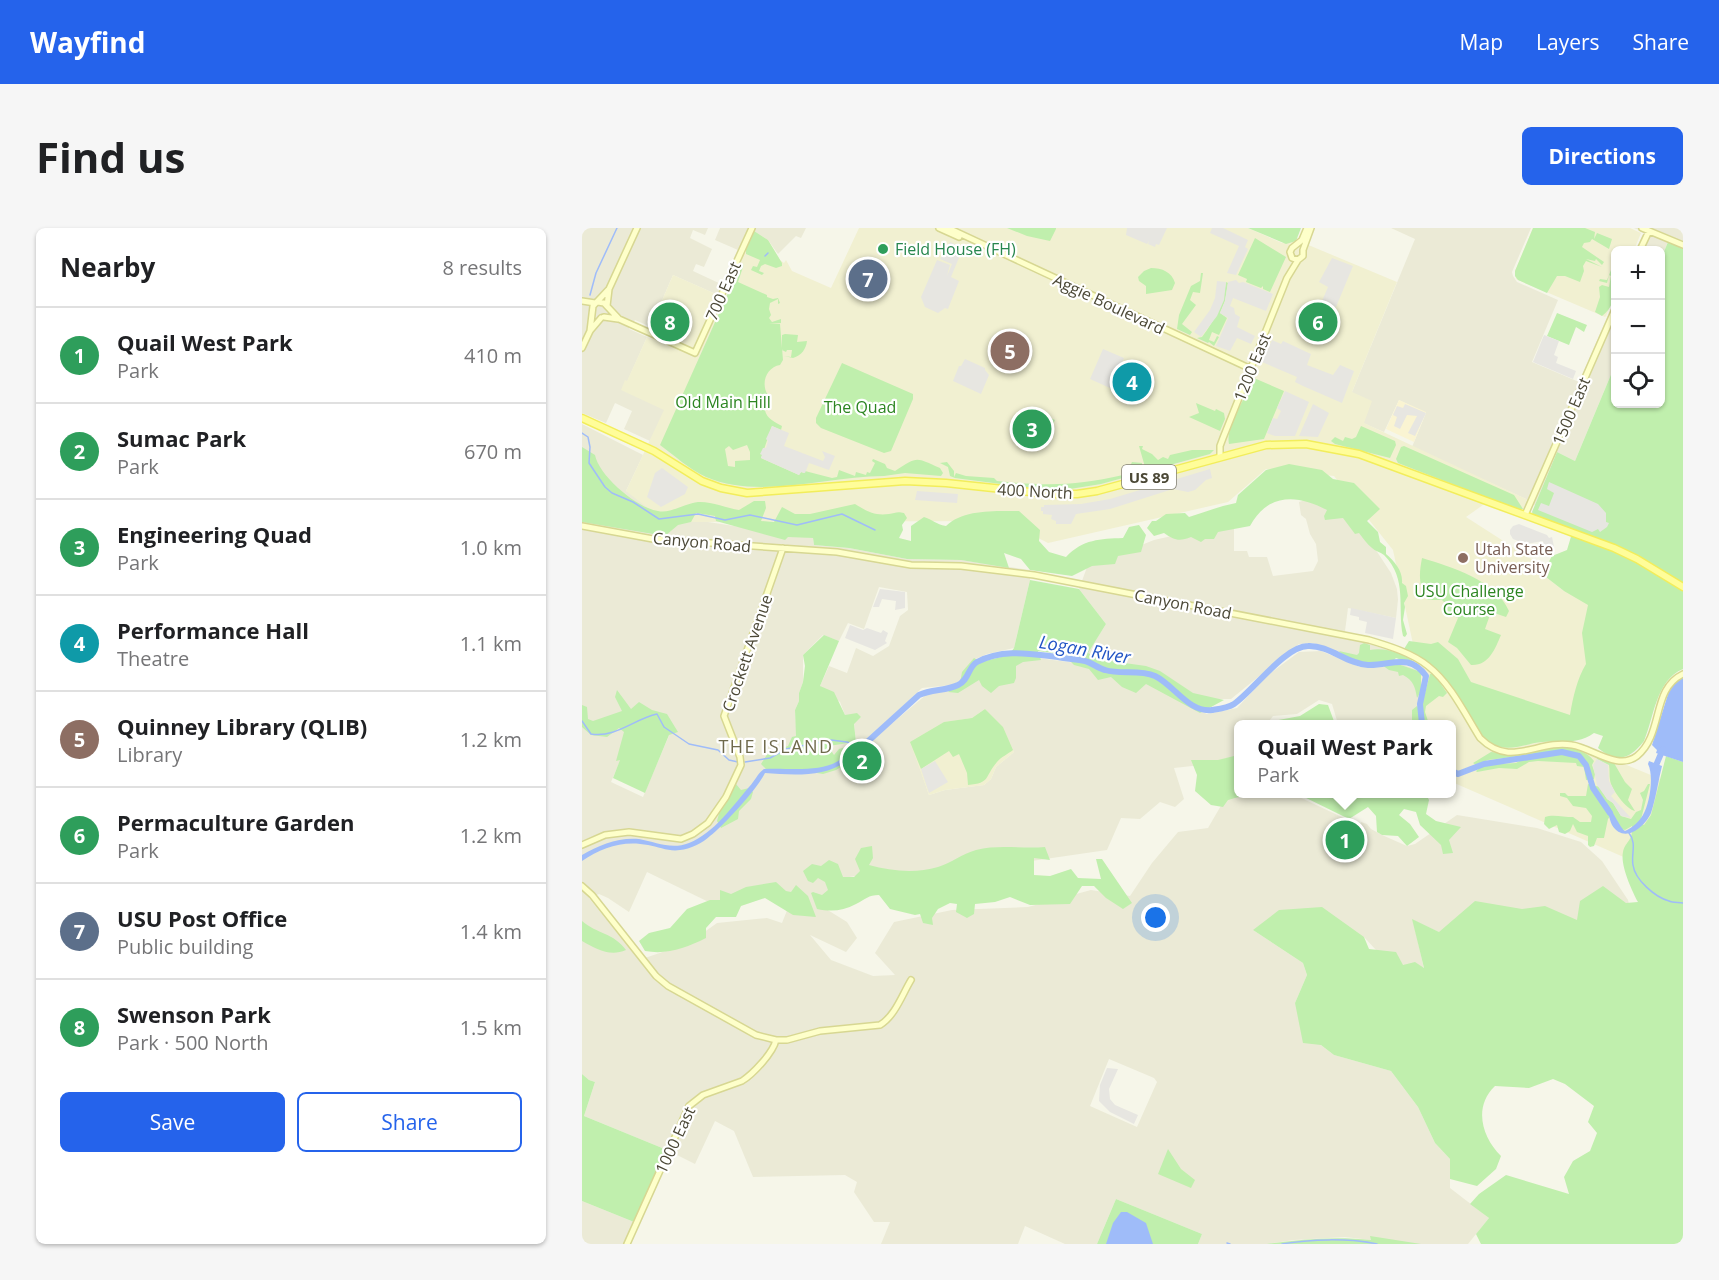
<!DOCTYPE html>
<html lang="en">
<head>
<meta charset="utf-8">
<style>
	body { margin:0; font-family:"Open Sans",sans-serif; background:#f6f6f6; color:#202124 }
	.controls { position:absolute; right:18px; top:18px; display:grid; overflow:hidden; border-radius:9px; box-shadow:0 2px 4px #0004 }
	.controls button { width:54px; height:54px; display:grid; place-items:center; padding:0; border:0; border-bottom:2px solid #e0e0e0; background:#fff; color:#202124; font:30px sans-serif }
	.you { position:absolute; left:574px; top:690px; width:21px; height:21px; margin:-15px; border:4px solid #fff; border-radius:50%; background:#1a73e8; box-shadow:0 0 0 9px #1a73e833 }
	.badge { display:grid; place-items:center; width:39px; height:39px; border-radius:50%; background:#2563eb; color:#fff; font-size:20px; font-weight:700 }
	.pin { position:absolute; translate:-50% -50%; border:3px solid #fff; box-shadow:0 2px 6px #0006 }
	.popup { position:absolute; left:652px; top:492px; width:222px; height:78px; box-sizing:border-box; display:grid; place-content:center; border-radius:9px; background:#fff; filter:drop-shadow(0 2px 4px #0005); font-size:20px; white-space:nowrap; color:#757577 }
	.popup b { font-size:22px; color:#202124 }
	.popup::after { content:''; position:absolute; left:50%; top:100%; margin-left:-12px; border:12px solid transparent; border-top-color:#fff }
	.list { margin:0; padding:0; list-style:none }
	h2 { display:flex; justify-content:space-between; align-items:center; height:78px; margin:0; padding:0 24px; font-size:26px }
	h2 small { font-size:20px; font-weight:400; color:#757577 }
	.list li { display:grid; grid-template-columns:39px 1fr auto; gap:18px; align-items:center; box-sizing:border-box; height:96px; padding:0 24px; border-top:2px solid #e0e0e0 }
	.list b { display:block; font-size:22px; white-space:nowrap }
	.list p { margin:0; font-size:20px; white-space:nowrap; color:#757577 }
	.list em { font-size:20px; font-style:normal; color:#757577 }
	.actions { display:flex; gap:12px; padding:18px 24px }
	.actions a { flex:1; padding:14px 0; border:2px solid #2563eb; border-radius:9px; text-align:center; font-size:21px; color:#2563eb }
	.actions .main { background:#2563eb; color:#fff }
	.icon { flex:none; width:33px; height:33px; fill:none; stroke:currentColor; stroke-width:2; stroke-linecap:round; stroke-linejoin:round }
	.map { position:relative; flex:none; width:1101px; height:1016px; overflow:hidden; border-radius:9px }
	header { display:flex; align-items:center; gap:36px; box-sizing:border-box; height:84px; padding:0 30px; background:#2563eb; color:#fff }
	header strong { font-size:28px }
	nav { display:flex; gap:33px; margin-inline-start:auto; font-size:21px }
	.intro { display:flex; align-items:center; justify-content:space-between; box-sizing:border-box; height:144px; padding:0 36px }
	h1 { margin:0; font-size:42px }
	.button { padding:15px 27px; border-radius:9px; background:#2563eb; color:#fff; font-size:21px; font-weight:700 }
	main { display:flex; gap:36px; padding:0 36px }
	aside { flex:1; background:#fff; border-radius:9px; box-shadow:0 2px 4px #0004 }
	.map>svg:first-child { display:block }
	.residential { fill:#ebead6; fill-rule:evenodd }
	.commercial { fill:#faf4d2 }
	.education { fill:#f1f0d1 }
	.green { fill:#c0efad; fill-rule:evenodd }
	.parking { fill:#e7e6e1 }
	.water { fill:#9fbcf9 }
	.lines { fill:none; stroke-linecap:round; stroke-linejoin:round }
	.stream { stroke:#9fbcf9; stroke-width:1.5 }
	.river { stroke:#9fbcf9; stroke-width:6 }
	.secondary-casing { stroke:#d7d792; stroke-width:8 }
	.primary-casing { stroke:#f2ed5b; stroke-width:9 }
	.secondary { stroke:#feffca; stroke-width:5 }
	.primary { stroke:#fffd99; stroke-width:6 }
	.leisure-dot { fill:#2e9e5b; stroke:#fff; stroke-width:2 }
	.education-dot { fill:#8d6e63; stroke:#fff; stroke-width:2 }
	.labels { text-anchor:middle; dominant-baseline:central; stroke-width:4.5; stroke-linejoin:round; paint-order:stroke }
	.shield { fill:#fff; stroke:#817f72; stroke-width:1.5 }
	.shield-label { font-size:15px; font-weight:bold; fill:#4b4836 }
	.leisure-label { font-size:16px; fill:#27864d; stroke:#fff; text-anchor:start }
	.street-label { font-size:16px; fill:#4b4836; stroke:#fff }
	.park-label { font-size:16px; fill:#2c8521; stroke:#fff }
	.education-label { font-size:16px; fill:#785e54; stroke:#fff; text-anchor:start }
	.water-label { font-size:18px; font-style:italic; fill:#2154c5; stroke:#fff }
	.neighbourhood-label { font-size:18px; letter-spacing:1.5px; fill:#6f6a4c; stroke:#fff }
</style>
</head>
<body>
<header>
<strong>Wayfind</strong>
<nav><a>Map</a><a>Layers</a><a>Share</a></nav>
</header>
<div class="intro"><h1>Find us</h1><a class="button">Directions</a></div>
<main>
<aside>
<h2>Nearby<small>8 results</small></h2>
<ul class="list">
<li><span class="badge" style="background:#2e9e5b">1</span><div><b>Quail West Park</b><p>Park</p></div><em>410 m</em></li>
<li><span class="badge" style="background:#2e9e5b">2</span><div><b>Sumac Park</b><p>Park</p></div><em>670 m</em></li>
<li><span class="badge" style="background:#2e9e5b">3</span><div><b>Engineering Quad</b><p>Park</p></div><em>1.0 km</em></li>
<li><span class="badge" style="background:#0f9aa8">4</span><div><b>Performance Hall</b><p>Theatre</p></div><em>1.1 km</em></li>
<li><span class="badge" style="background:#8d6e63">5</span><div><b>Quinney Library (QLIB)</b><p>Library</p></div><em>1.2 km</em></li>
<li><span class="badge" style="background:#2e9e5b">6</span><div><b>Permaculture Garden</b><p>Park</p></div><em>1.2 km</em></li>
<li><span class="badge" style="background:#5c6f8a">7</span><div><b>USU Post Office</b><p>Public building</p></div><em>1.4 km</em></li>
<li><span class="badge" style="background:#2e9e5b">8</span><div><b>Swenson Park</b><p>Park · 500 North</p></div><em>1.5 km</em></li>
</ul>
<div class="actions"><a class="main">Save</a><a>Share</a></div>
</aside>
<div class="map">
<svg width="1101" height="1016" viewBox="0 0 1101 1016">
	<rect width="100%" height="100%" fill="#f6f6e9"/>
	<!-- residential -->
	<path class="residential" d="M 0,0 L 126,0 L 123,7 L 111,2 L 108,10 L 130,21 L 122,39 L 114,36 L 111,43 L 141,57 L 136,67 L 91,47 L 78,77 L 88,81 L 78,103 L 53,92 L 47,101 L 65,109 L 45,154 L 83,182 L 68,213 L 42,201 L 50,183 L 33,175 L 24,195 L 0,185 Z
		M 138,0 L 224,0 L 219,10 L 214,8 L 196,26 L 186,12 L 166,0 L 156,22 L 133,12 Z
		M 809,0 L 949,0 L 930,44 L 931,48 L 935,54 L 976,72 L 950,134 L 997,154 L 1033,71 L 1033,137 L 993,233 L 975,224 L 953,277 L 945,274 L 944,271 L 830,219 L 844,185 L 817,172 L 802,204 L 781,195 L 770,164 L 833,11 Z
		M 1052,0 L 1101,0 L 1101,21 L 1086,14 L 1079,31 L 1078,22 L 1054,22 L 1062,4 Z
		M 0,196 L 61,227 L 44,263 L 106,291 L 231,310 L 232,317 L 267,320 L 325,331 L 379,332 L 448,342 L 448,352 L 432,420 L 405,426 L 391,432 L 382,450 L 370,457 L 340,460 L 282,514 L 274,514 L 272,495 L 279,489 L 263,487 L 258,474 L 238,458 L 247,438 L 265,445 L 274,420 L 291,428 L 307,418 L 318,388 L 326,382 L 325,364 L 297,359 L 282,401 L 266,395 L 257,413 L 241,407 L 221,427 L 221,454 L 217,465 L 217,473 L 213,482 L 215,516 L 265,516 L 266,525 L 282,519 L 345,466 L 377,461 L 433,427 L 502,436 L 554,447 L 610,480 L 625,486 L 655,480 L 686,447 L 717,424 L 739,423 L 778,439 L 803,439 L 819,436 L 836,442 L 838,450 L 836,496 L 756,496 L 750,476 L 737,472 L 715,486 L 691,488 L 685,496 L 656,496 L 656,533 L 592,540 L 602,571 L 593,579 L 578,574 L 558,591 L 539,590 L 525,622 L 345,648 L 286,646 L 255,651 L 244,681 L 265,694 L 275,710 L 264,724 L 228,707 L 249,732 L 291,748 L 313,747 L 293,725 L 312,694 L 370,682 L 446,679 L 509,662 L 548,668 L 570,635 L 596,604 L 626,600 L 644,569 L 715,568 L 764,591 L 750,627 L 763,629 L 779,594 L 785,596 L 789,601 L 800,607 L 825,618 L 833,616 L 875,587 L 955,600 L 999,614 L 1020,633 L 1046,672 L 1056,716 L 865,708 L 831,692 L 842,741 L 818,748 L 782,709 L 671,702 L 721,735 L 725,747 L 713,775 L 739,817 L 752,827 L 809,843 L 836,879 L 853,915 L 868,931 L 868,960 L 907,990 L 886,1016 L 823,1016 L 763,1009 L 712,1012 L 685,1016 L 616,1016 L 620,1006 L 534,971 L 515,1016 L 483,1016 L 443,998 L 436,1016 L 299,1016 L 308,994 L 292,994 L 272,964 L 275,954 L 263,947 L 171,949 L 152,903 L 133,893 L 113,936 L 85,922 L 2,888 L 13,854 L 7,852 L 0,846 ZM 403,481 L 432,524 L 414,539 L 409,551 L 402,557 L 363,562 L 347,567 L 329,514 L 378,492 L 390,490 ZM 59,484 L 91,498 L 61,569 L 29,554 ZM 65,644 L 137,679 L 189,658 L 208,675 L 200,695 L 185,690 L 135,695 L 107,715 L 57,732 L 7,670 L 17,666 L 26,670 L 47,684 ZM 527,831 L 572,850 L 575,854 L 555,899 L 508,878 Z
		M 732,269 L 782,304 L 809,345 L 815,361 L 816,372 L 814,390 L 766,380 L 762,411 L 781,414 L 812,424 L 813,430 L 773,431 L 731,415 L 717,416 L 649,471 L 617,471 L 503,429 L 524,396 L 497,361 L 508,331 L 547,322 L 572,312 L 652,294 L 652,323 L 665,323 L 667,329 L 685,329 L 691,348 L 731,343 L 736,333 L 734,316 L 728,306 L 724,291 L 719,287 L 717,274 Z
		M 0,973 L 52,994 L 42,1016 L 0,1016 Z"/>
	<!-- commercial -->
	<path class="commercial" d="M 817,172 L 844,184 L 832,214 L 804,201 Z"/>
	<!-- education -->
	<path class="education" d="M 277,0 L 666,0 L 700,15 L 714,13 L 724,16 L 815,54 L 770,164 L 790,173 L 782,195 L 944,271 L 945,274 L 942,281 L 938,283 L 908,272 L 884,289 L 962,339 L 960,346 L 982,363 L 1101,169 L 1046,494 L 957,501 L 1081,552 L 1101,531 L 1101,655 L 870,554 L 870,496 L 836,496 L 838,449 L 811,322 L 752,248 L 684,241 L 646,274 L 466,315 L 423,293 L 84,294 L 44,263 L 82,182 L 39,162 L 43,152 L 45,153 L 65,109 L 74,112 L 87,81 L 78,77 L 91,47 L 143,70 L 172,3 L 186,12 L 198,32 L 202,35 L 204,32 L 210,43 L 249,60 Z
		M 951,0 L 1048,0 L 1059,5 L 1052,22 L 1034,22 L 1033,66 L 1024,88 L 1023,89 L 934,51 L 933,43 Z
		M 403,481 L 421,499 L 432,524 L 414,539 L 409,551 L 402,557 L 363,562 L 347,567 L 328,514 L 362,494 L 390,490 Z"/>
	<!-- green -->
	<path class="green" d="M 425,0 L 474,0 L 474,1 L 468,13 L 445,8 Z
		M 666,0 L 719,0 L 714,13 L 704,16 Z
		M 951,0 L 1003,0 L 1013,4 L 1012,11 L 1015,5 L 1030,11 L 1027,21 L 1010,11 L 1008,14 L 1002,15 L 1000,19 L 1022,34 L 1020,37 L 1014,31 L 1013,33 L 1004,31 L 1020,39 L 1004,33 L 1001,38 L 1002,43 L 998,54 L 983,48 L 975,48 L 965,65 L 936,52 L 933,48 L 933,43 Z
		M 172,3 L 186,12 L 200,35 L 200,38 L 194,40 L 183,36 L 179,38 L 177,43 L 182,45 L 180,47 L 169,42 L 171,38 L 175,39 L 178,32 L 164,26 L 164,21 Z
		M 673,10 L 704,29 L 688,64 L 681,61 L 681,58 L 679,60 L 664,54 L 665,51 L 656,47 Z
		M 1086,14 L 1101,21 L 1101,441 C 1074,452 1072,489 1062,513 C 1048,531 1035,536 1016,520 L 1021,508 L 1012,505 C 995,517 980,512 960,514 C 947,515 932,522 919,519 C 891,514 880,469 863,450 C 851,436 837,429 822,421 L 827,413 L 849,416 L 856,414 L 876,431 L 889,454 L 988,487 C 991,469 995,451 1004,436 L 1000,405 L 1006,377 L 982,363 L 960,346 L 970,328 L 985,322 L 991,302 L 951,287 L 950,284 L 975,224 L 993,233 L 1033,137 L 1034,176 L 1078,176 L 1079,31 Z
		M 162,36 L 156,54 L 185,67 L 185,69 L 191,71 L 196,70 L 198,75 L 196,76 L 196,71 L 188,75 L 187,81 L 189,87 L 187,90 L 190,94 L 199,91 L 199,95 L 187,96 L 198,96 L 201,132 L 198,137 C 185,139 178,155 186,167 C 178,184 185,191 200,198 L 199,202 L 190,198 L 179,230 L 217,247 L 219,244 L 222,245 L 223,243 L 250,250 L 255,249 L 257,242 L 273,248 L 274,244 L 284,247 L 285,244 L 288,245 L 293,235 L 290,233 L 291,231 L 303,236 L 305,240 L 313,243 C 336,228 333,229 358,240 L 361,245 L 359,248 L 323,245 L 302,248 C 245,248 178,272 124,249 C 107,241 93,228 78,217 L 151,54 L 154,55 L 155,52 L 152,50 ZM 165,217 L 168,224 L 168,232 L 153,233 L 153,239 L 146,238 L 143,221 L 147,218 L 151,222 Z
		M 569,40 C 580,40 590,44 593,55 L 590,62 L 564,66 L 564,58 L 557,53 L 556,49 L 562,43 Z
		M 1029,42 L 1030,46 L 1033,44 C 1034,60 1034,78 1020,88 L 1013,84 L 1018,69 L 1017,59 L 1020,57 L 1027,59 L 1029,48 L 1027,47 L 1025,55 L 1017,53 L 1018,51 L 1025,52 Z
		M 619,45 L 621,45 L 618,65 L 611,64 L 608,72 L 614,77 L 600,96 L 610,104 L 608,107 L 595,101 L 597,87 L 609,58 L 618,53 Z
		M 644,54 L 646,55 L 643,73 L 638,85 L 645,90 L 637,107 L 630,104 L 627,112 L 632,114 L 635,108 L 637,109 L 632,118 L 627,114 L 626,115 L 615,110 L 620,109 C 633,91 641,77 644,54 Z
		M 975,85 L 1005,97 L 1002,104 L 994,99 L 987,117 L 965,108 Z
		M 203,106 L 216,107 L 215,114 L 225,113 C 224,121 220,127 211,130 L 202,128 L 209,129 L 210,122 L 205,122 L 204,124 L 200,122 L 200,107 Z
		M 260,135 L 331,166 L 331,171 L 309,223 L 302,225 L 239,200 L 234,195 L 234,190 Z
		M 672,150 L 702,163 L 682,211 L 647,216 C 643,200 665,167 672,150 Z
		M 614,175 L 633,183 L 634,181 L 642,185 L 643,191 L 638,203 L 607,189 L 617,185 Z
		M 447,181 L 473,192 L 460,219 L 434,209 L 432,205 L 438,189 Z
		M 779,198 L 813,213 L 814,217 L 808,230 L 753,216 L 749,213 L 753,209 L 761,213 L 763,209 L 770,211 L 774,209 Z
		M 557,218 L 561,218 L 560,221 L 570,226 L 576,232 L 581,229 L 586,231 L 588,227 L 610,222 L 632,222 L 628,226 L 519,256 L 488,261 L 450,260 L 373,250 L 368,248 L 366,239 L 358,235 L 365,234 L 372,243 L 372,249 L 374,245 L 384,248 L 412,250 L 415,253 C 465,258 493,258 541,247 L 545,244 L 550,234 L 560,235 L 560,238 L 563,239 Z
		M 822,218 L 932,267 L 941,281 L 934,281 L 816,235 L 814,231 L 819,219 Z
		M 0,219 L 13,227 C 17,248 55,280 76,283 C 88,286 104,275 116,274 C 128,273 145,280 157,282 L 172,273 L 183,273 L 184,280 L 179,293 L 192,294 L 200,279 L 213,286 L 228,286 L 273,276 C 285,283 292,288 307,286 C 313,285 315,283 322,285 L 325,290 L 320,297 L 321,302 L 317,310 L 329,313 L 329,298 L 342,289 C 352,292 353,296 364,298 C 381,281 414,283 437,283 L 458,302 L 457,313 L 467,324 L 484,329 C 501,311 518,311 541,310 L 547,299 L 557,297 L 564,307 L 559,324 L 536,328 L 533,336 L 510,338 L 490,348 L 448,342 L 439,331 L 422,325 L 427,340 L 379,332 L 325,331 L 267,320 L 232,317 L 231,310 L 206,309 L 203,312 L 134,293 L 133,288 L 114,285 L 109,294 L 96,297 L 83,308 L 0,294 Z
		M 707,236 L 740,242 L 751,251 L 772,255 L 798,281 L 785,293 L 796,304 L 798,314 L 804,319 L 804,326 C 813,334 821,343 820,355 L 824,358 L 826,368 L 822,375 L 823,379 L 821,392 L 825,406 L 823,409 L 821,408 C 815,380 826,351 802,327 C 798,324 793,323 790,320 C 785,316 781,310 777,305 L 773,306 L 761,290 L 743,292 L 742,288 L 745,282 C 715,266 686,265 668,298 L 636,304 L 632,311 L 623,311 L 619,314 L 609,309 C 597,314 592,312 582,305 L 572,308 L 565,300 L 570,293 L 574,293 L 584,286 L 603,285 L 607,289 C 623,284 638,278 654,275 L 656,267 L 684,242 Z
		M 840,330 C 869,339 914,352 927,383 L 924,389 L 909,384 L 903,401 L 919,407 C 913,421 907,438 889,437 L 875,420 L 866,414 L 876,390 L 864,385 L 864,376 L 860,372 L 846,372 C 836,358 837,346 840,330 Z
		M 448,352 L 497,361 L 524,396 L 506,425 L 521,432 L 564,438 L 578,443 L 611,465 L 642,472 L 618,485 L 564,456 L 554,465 L 540,459 L 529,449 L 516,452 L 507,441 L 492,437 L 488,433 L 496,428 L 456,423 L 459,432 L 441,434 L 434,438 L 434,450 L 432,455 L 417,458 L 409,465 L 400,458 L 397,452 L 376,465 L 366,464 L 378,455 L 380,444 L 392,430 L 399,434 L 427,427 L 432,420 Z
		M 242,407 L 257,413 L 238,458 L 252,464 L 263,487 L 275,485 L 279,489 L 272,496 L 274,514 L 246,518 L 252,527 L 257,521 L 264,519 L 267,534 L 254,542 L 241,546 L 217,542 L 185,542 L 179,536 L 186,525 L 206,518 L 210,509 L 214,508 L 213,482 L 217,473 L 217,465 L 221,454 L 223,438 L 221,427 Z
		M 782,415 L 788,417 L 788,422 C 802,419 823,425 833,435 L 831,436 L 814,430 L 810,434 L 839,444 L 839,463 L 835,470 C 833,459 832,453 821,447 L 817,448 L 816,444 L 807,442 L 800,437 L 801,434 C 787,435 765,436 757,423 L 775,427 L 777,425 L 778,417 Z
		M 848,446 L 852,446 L 865,465 L 861,469 L 857,468 L 844,478 L 843,484 L 847,496 L 830,496 L 830,482 L 835,478 L 838,484 Z
		M 35,462 L 49,481 L 57,474 L 70,482 L 85,486 L 96,504 L 87,507 L 63,565 L 31,550 L 38,532 L 34,533 L 42,504 L 37,500 L 25,509 L 9,507 L 0,499 L 0,477 L 5,479 L 6,491 L 11,493 L 40,483 L 33,469 Z
		M 737,476 L 746,477 L 753,496 L 689,496 L 691,493 L 718,488 Z
		M 403,481 L 421,499 L 431,522 C 426,526 419,529 415,534 C 402,549 409,555 386,557 L 385,545 L 377,526 L 371,529 L 367,523 L 339,541 L 328,514 L 362,494 L 390,490 Z
		M 982,518 C 994,521 1004,523 1012,533 L 1010,537 L 1013,546 L 1012,551 L 1004,552 L 1002,539 L 995,538 L 994,535 L 956,533 L 947,534 L 935,541 L 917,540 L 895,544 L 894,543 L 901,537 L 934,535 L 941,531 L 964,528 L 963,525 L 906,532 L 894,537 L 891,535 L 909,524 L 928,526 L 953,524 Z
		M 656,527 L 656,566 L 667,566 L 646,572 L 641,579 L 629,577 L 613,563 L 615,547 L 609,532 L 636,532 Z
		M 1014,527 L 1032,535 L 1043,554 L 1050,561 L 1046,572 L 1053,583 C 1045,582 1029,561 1028,552 C 1027,547 1028,542 1027,537 L 1015,531 Z
		M 1084,528 L 1101,534 L 1101,1016 L 899,1016 L 894,1006 L 907,990 L 888,976 L 897,966 L 924,947 L 987,966 L 982,949 L 991,933 L 1008,923 L 1015,905 L 1006,894 L 1012,878 L 983,856 L 971,851 L 947,860 L 913,858 C 891,879 900,909 919,928 L 914,941 L 895,958 L 868,951 L 868,931 L 853,915 L 836,879 L 809,843 L 752,827 L 739,817 L 721,815 L 713,775 L 725,747 L 721,735 L 671,702 L 697,682 L 740,679 L 782,709 L 787,721 L 814,724 L 821,737 L 833,734 L 842,740 L 830,691 L 857,704 L 893,673 L 940,681 L 963,678 L 995,692 L 998,673 L 1021,658 L 1044,675 L 1056,674 C 1050,663 1038,637 1041,624 C 1043,613 1051,614 1050,598 L 1043,602 L 1038,601 L 1030,586 L 1026,591 L 1022,610 L 1015,610 L 1012,618 L 1008,619 L 1006,617 L 1006,608 L 995,604 L 991,596 L 988,603 L 983,606 L 977,604 L 975,597 L 967,601 L 962,596 L 963,589 C 970,586 982,589 991,589 L 998,594 L 1009,594 L 1010,588 L 1004,580 L 991,578 L 985,570 L 978,568 L 978,565 L 983,565 L 986,568 L 1004,568 L 1006,556 L 1018,559 L 1025,571 L 1031,575 L 1039,588 L 1049,591 L 1054,584 L 1059,582 L 1061,572 L 1058,565 L 1062,563 L 1066,556 L 1068,556 L 1058,595 L 1062,597 L 1069,587 Z
		M 154,556 L 159,562 L 167,560 L 171,564 L 169,571 L 157,583 L 156,591 L 139,600 L 135,593 L 138,582 Z
		M 716,566 L 844,566 L 847,572 L 844,586 L 854,593 L 879,599 L 867,612 L 871,625 L 861,626 L 859,617 L 838,597 L 834,584 L 822,581 L 817,587 L 828,596 L 837,609 L 825,618 L 816,608 L 800,607 L 795,604 L 794,588 L 786,579 L 767,591 Z
		M 764,591 L 776,597 L 764,629 L 749,627 Z
		M 290,618 L 291,630 L 287,637 C 309,643 333,646 356,639 C 369,635 380,626 394,622 C 417,616 440,621 463,619 L 468,632 L 452,630 L 452,647 L 468,648 L 489,641 L 496,650 L 519,651 L 514,631 L 520,631 L 550,675 L 541,681 L 524,670 L 512,658 L 500,658 L 488,676 L 448,677 L 428,669 L 413,674 L 393,676 L 392,686 L 385,690 L 374,684 L 375,676 L 368,675 L 356,681 L 350,690 L 351,697 L 341,695 L 338,686 L 333,687 L 308,681 L 297,667 C 286,667 284,671 274,676 C 261,683 249,684 235,681 L 229,665 L 231,664 L 240,667 L 246,662 L 243,654 L 236,650 L 231,655 L 226,653 L 221,643 L 230,636 L 239,638 L 247,632 L 256,636 L 261,649 L 272,649 L 278,643 L 273,631 L 279,620 Z
		M 194,654 L 204,663 L 209,664 L 214,657 L 226,668 L 234,689 L 211,687 L 183,670 L 159,678 L 154,689 L 134,689 L 124,700 L 124,710 C 104,720 85,727 63,723 L 57,713 L 67,705 L 88,700 L 105,681 L 128,672 L 138,672 L 138,662 L 149,666 L 164,659 Z
		M 0,693 C 15,706 32,705 44,722 C 28,729 14,721 0,713 Z
		M 0,846 L 7,852 L 13,854 L 2,888 L 85,922 L 52,994 L 0,973 Z
		M 586,921 L 599,941 L 613,952 L 609,960 L 576,946 Z
		M 534,971 L 620,1006 L 616,1016 L 515,1016 Z
		M 788,1008 L 839,1016 L 685,1016 C 720,1011 754,1008 789,1012 Z"/>
	<!-- parking -->
	<path class="parking" d="M 545,0 L 585,0 L 577,17 L 574,16 L 573,19 L 566,16 L 567,13 L 565,16 L 544,7 Z
		M 630,0 L 641,0 L 666,12 L 663,19 L 666,21 L 654,47 L 645,45 L 657,18 L 628,5 Z
		M 368,14 L 381,20 L 369,49 L 377,53 L 366,81 L 363,80 L 356,85 L 343,79 L 339,69 L 355,32 L 368,37 L 365,48 L 370,36 L 358,31 Z
		M 750,30 L 771,38 L 754,79 L 740,73 L 746,59 L 737,54 Z
		M 654,52 L 657,55 L 661,54 L 691,66 L 684,83 L 651,70 L 648,78 L 652,80 L 653,86 L 658,89 L 655,99 L 673,108 L 669,116 L 655,110 L 648,123 L 634,118 L 646,90 L 638,85 L 643,73 L 646,54 Z
		M 635,53 L 644,54 L 642,72 L 635,88 L 619,109 L 612,104 L 628,82 L 633,70 Z
		M 962,107 L 977,113 L 972,127 L 976,129 L 974,135 L 994,143 L 991,151 L 951,134 Z
		M 690,112 L 699,116 L 701,113 L 729,126 L 725,137 L 751,147 L 758,137 L 772,143 L 760,175 L 721,158 L 713,154 L 715,149 L 680,134 Z
		M 521,121 L 542,130 L 528,160 L 508,151 Z
		M 383,131 L 403,140 L 403,142 L 407,147 L 399,166 L 371,153 L 377,138 L 379,138 Z
		M 703,163 L 727,174 L 713,208 L 693,208 L 685,205 L 691,190 L 695,191 L 699,183 L 695,180 Z
		M 731,176 L 747,185 L 736,209 L 717,208 Z
		M 823,176 L 844,185 L 833,208 L 826,205 L 835,188 L 825,187 L 818,201 L 812,198 L 815,189 L 811,187 L 815,178 L 821,180 Z
		M 190,198 L 207,205 L 202,218 L 241,233 L 243,229 L 240,223 L 253,228 L 247,242 L 227,235 L 223,245 L 219,244 L 217,247 L 179,230 L 180,227 L 178,226 L 181,220 L 184,220 L 186,213 L 184,211 Z
		M 80,240 L 106,259 L 103,266 L 79,279 L 65,269 L 73,245 Z
		M 628,241 L 630,250 L 624,252 L 613,262 L 606,264 L 591,261 L 528,281 L 494,286 L 489,296 L 474,296 L 474,293 L 469,291 L 470,287 L 461,286 L 461,283 L 459,283 L 459,279 L 462,279 L 462,277 L 499,276 L 528,271 Z
		M 967,254 L 1016,276 L 1024,285 L 1024,294 L 1027,295 L 1025,299 L 1018,304 L 1016,301 L 1010,304 L 956,282 L 959,275 L 967,278 L 972,265 L 965,261 Z
		M 335,263 L 376,266 L 375,275 L 333,272 Z
		M 937,296 L 965,307 L 967,310 L 970,309 L 972,319 L 963,323 L 961,313 L 944,316 L 931,311 L 928,306 L 928,302 L 931,298 Z
		M 298,361 L 323,364 L 323,380 L 313,382 L 314,373 L 300,371 L 297,379 L 291,379 Z
		M 769,380 L 814,390 L 811,411 L 783,405 L 785,394 L 777,392 L 777,389 L 768,387 Z
		M 268,397 L 281,402 L 285,400 L 299,405 L 301,402 L 306,405 L 303,413 L 305,415 L 293,422 L 263,410 Z
		M 1015,531 L 1026,537 L 1027,553 L 1033,564 L 1029,568 L 1049,590 L 1039,588 L 1031,575 L 1025,571 L 1015,557 L 1011,537 Z
		M 353,533 L 366,554 L 347,565 L 339,541 Z
		M 525,840 L 536,841 L 527,861 L 528,871 L 533,877 L 556,887 L 552,896 L 528,884 L 517,873 L 518,857 Z"/>
	<!-- water -->
	<path class="water" d="M 1101,450 L 1101,534 L 1074,525 L 1075,522 L 1070,517 L 1087,463 L 1091,456 Z
		M 267,522 L 271,526 C 251,551 211,547 183,545 C 175,561 142,597 128,608 C 121,615 108,621 98,622 C 88,624 77,619 66,617 C 42,612 20,619 0,633 L 0,627 C 17,617 37,609 57,611 C 74,614 89,622 107,615 C 132,605 150,579 167,559 C 173,553 175,546 182,541 C 209,539 252,548 267,522 Z
		M 1067,533 L 1080,538 C 1076,554 1074,570 1069,585 C 1062,600 1042,616 1030,597 C 1027,591 1026,581 1024,574 C 1030,581 1038,600 1043,603 C 1050,600 1057,594 1061,587 C 1068,575 1072,548 1066,536 Z
		M 539,984 L 545,984 L 564,995 L 571,1016 L 524,1016 L 531,995 Z"/>
	<g class="lines">
		<!-- stream -->
		<path class="stream" d="M 183,28 L 186,25
			M 8,67 L 14,45 L 35,0
			M 0,205 L 6,209 L 8,219 L 7,235 L 23,259 L 30,265 L 51,274 L 77,291 L 116,286 L 143,292 L 168,287 L 215,297 L 260,286 L 293,302
			M 0,493 L 9,506 C 34,510 52,491 75,486 L 82,499 L 107,516 L 136,522 L 147,532 L 156,534
			M 163,534 L 188,530 L 204,521 L 249,512 L 265,514 L 273,517
			M 1047,605 C 1055,615 1049,626 1051,637 C 1053,652 1073,669 1087,673 C 1091,675 1097,674 1101,675
			M 645,1015 L 648,1016
			M 700,1016 C 727,1011 767,1010 795,1016"/>
		<!-- river -->
		<path class="river" d="M 265,530 L 273,517 L 283,516 L 337,467 C 350,461 364,463 376,457 C 387,452 386,439 395,434 C 421,420 449,426 476,429 C 484,431 494,431 503,433 C 510,435 516,440 523,442 C 539,447 557,441 573,448 C 592,457 607,485 630,482 C 637,481 646,480 652,476 C 671,463 703,418 726,418 C 747,417 765,436 786,437 C 809,438 827,424 844,448 L 838,476 L 840,496
			M 1072,542 L 1081,521
			M 870,543 L 876,546 L 902,536 L 980,524 L 997,528 L 1004,537 L 1011,560 L 1028,585"/>
		<defs>
			<path id="secondary" d="M 357,0 L 377,9
				M 366,0 L 669,141
				M 1060,0 L 1101,17
				M 1058,22 L 1067,3
				M 716,32 L 710,30 L 708,24 L 710,20 L 720,12 L 725,0
				M 0,73 L 13,75
				M 16,74 L 22,75 L 37,91 L 113,125 L 170,0
				M 25,78 L 27,61 L 55,0
				M 22,89 L 36,91
				M 8,103 L 11,78 L 26,62
				M 0,120 L 8,103 L 19,90
				M 638,229 L 638,218 L 641,210 L 705,50 L 716,32 L 721,28 L 721,22 L 729,0
				M 943,287 L 1034,79
				M 0,298 L 71,311 L 255,324 L 329,337 L 379,338 L 452,347 L 787,412 C 807,418 830,425 846,438 C 869,456 883,486 898,510 C 929,541 956,511 990,517 C 1010,520 1036,543 1055,528 C 1082,506 1069,461 1101,446
				M 0,617 L 23,607 L 47,604 L 99,611 L 111,606 L 126,595 L 144,569 L 159,537 L 158,529 L 142,488 L 201,320
				M 0,658 L 10,667 L 74,748 L 86,758 L 174,807 L 194,812 L 205,812 L 238,803 L 298,797 C 313,788 320,767 329,752
				M 45,1016 L 107,878 L 121,867 L 160,853 C 171,846 191,825 194,812"/>
			<path id="primary" d="M 0,190 L 72,223 L 120,253 L 139,260 L 165,265 L 323,253 L 364,255 L 468,266 L 495,266 L 515,263 L 684,217 L 724,216 L 777,226 L 1032,320 L 1055,331 L 1101,359"/>
		</defs>
		<!-- secondary casing -->
		<use href="#secondary" class="secondary-casing"/>
		<!-- primary casing -->
		<use href="#primary" class="primary-casing"/>
		<!-- secondary -->
		<use href="#secondary" class="secondary"/>
		<!-- primary -->
		<use href="#primary" class="primary"/>
	</g>
	<!-- markers -->
	<circle class="leisure-dot" cx="301" cy="21" r="6"/>
	<circle class="education-dot" cx="881" cy="330" r="6"/>
	<g class="labels">
		<!-- shield labels -->
		<rect class="shield" x="540" y="237" width="54" height="24" rx="4.5"/>
		<g class="shield-label">
			<text x="567" y="249">US 89</text>
		</g>
		<!-- leisure labels -->
		<g class="leisure-label">
			<text x="313" y="21">Field House (FH)</text>
		</g>
		<!-- street labels -->
		<g class="street-label">
			<text transform="translate(141 63) rotate(-66)">700 East</text>
			<text transform="translate(527 76) rotate(25)">Aggie Boulevard</text>
			<text transform="translate(670 139) rotate(-68)">1200 East</text>
			<text transform="translate(989 183) rotate(-67)">1500 East</text>
			<text transform="translate(453 263) rotate(3)">400 North</text>
			<text transform="translate(120 314) rotate(5)">Canyon Road</text>
			<text transform="translate(601 376) rotate(11)">Canyon Road</text>
			<text transform="translate(165 425) rotate(-71)">Crockett Avenue</text>
			<text transform="translate(93 912) rotate(-65)">1000 East</text>
		</g>
		<!-- park labels -->
		<g class="park-label">
			<text x="141" y="174">Old Main Hill</text>
			<text x="278" y="179">The Quad</text>
			<text x="887" y="363">USU Challenge<tspan x="887" dy="18">Course</tspan></text>
		</g>
		<!-- education labels -->
		<g class="education-label">
			<text x="893" y="321">Utah State<tspan x="893" dy="18">University</tspan></text>
		</g>
		<!-- water labels -->
		<g class="water-label">
			<text transform="translate(503 421) rotate(10)">Logan River</text>
		</g>
		<!-- neighbourhood labels -->
		<g class="neighbourhood-label">
			<text x="194" y="518">THE ISLAND</text>
		</g>
	</g>
</svg>
<div class="controls">
<button>+</button>
<button>−</button>
<button><svg class="icon" aria-label="locate" viewBox="0 0 24 24"><circle cx="12" cy="12" r="6"/><path d="M12 2v4M12 18v4M2 12h4M18 12h4"/></svg></button>
</div>
<div class="you"></div>
<div class="pin badge" style="left:763px;top:612px;background:#2e9e5b">1</div>
<div class="popup"><b>Quail West Park</b>Park</div>
<div class="pin badge" style="left:280px;top:533px;background:#2e9e5b">2</div>
<div class="pin badge" style="left:450px;top:201px;background:#2e9e5b">3</div>
<div class="pin badge" style="left:550px;top:154px;background:#0f9aa8">4</div>
<div class="pin badge" style="left:428px;top:123px;background:#8d6e63">5</div>
<div class="pin badge" style="left:736px;top:94px;background:#2e9e5b">6</div>
<div class="pin badge" style="left:286px;top:51px;background:#5c6f8a">7</div>
<div class="pin badge" style="left:88px;top:94px;background:#2e9e5b">8</div>
</div>
</main>
</body>
</html>
